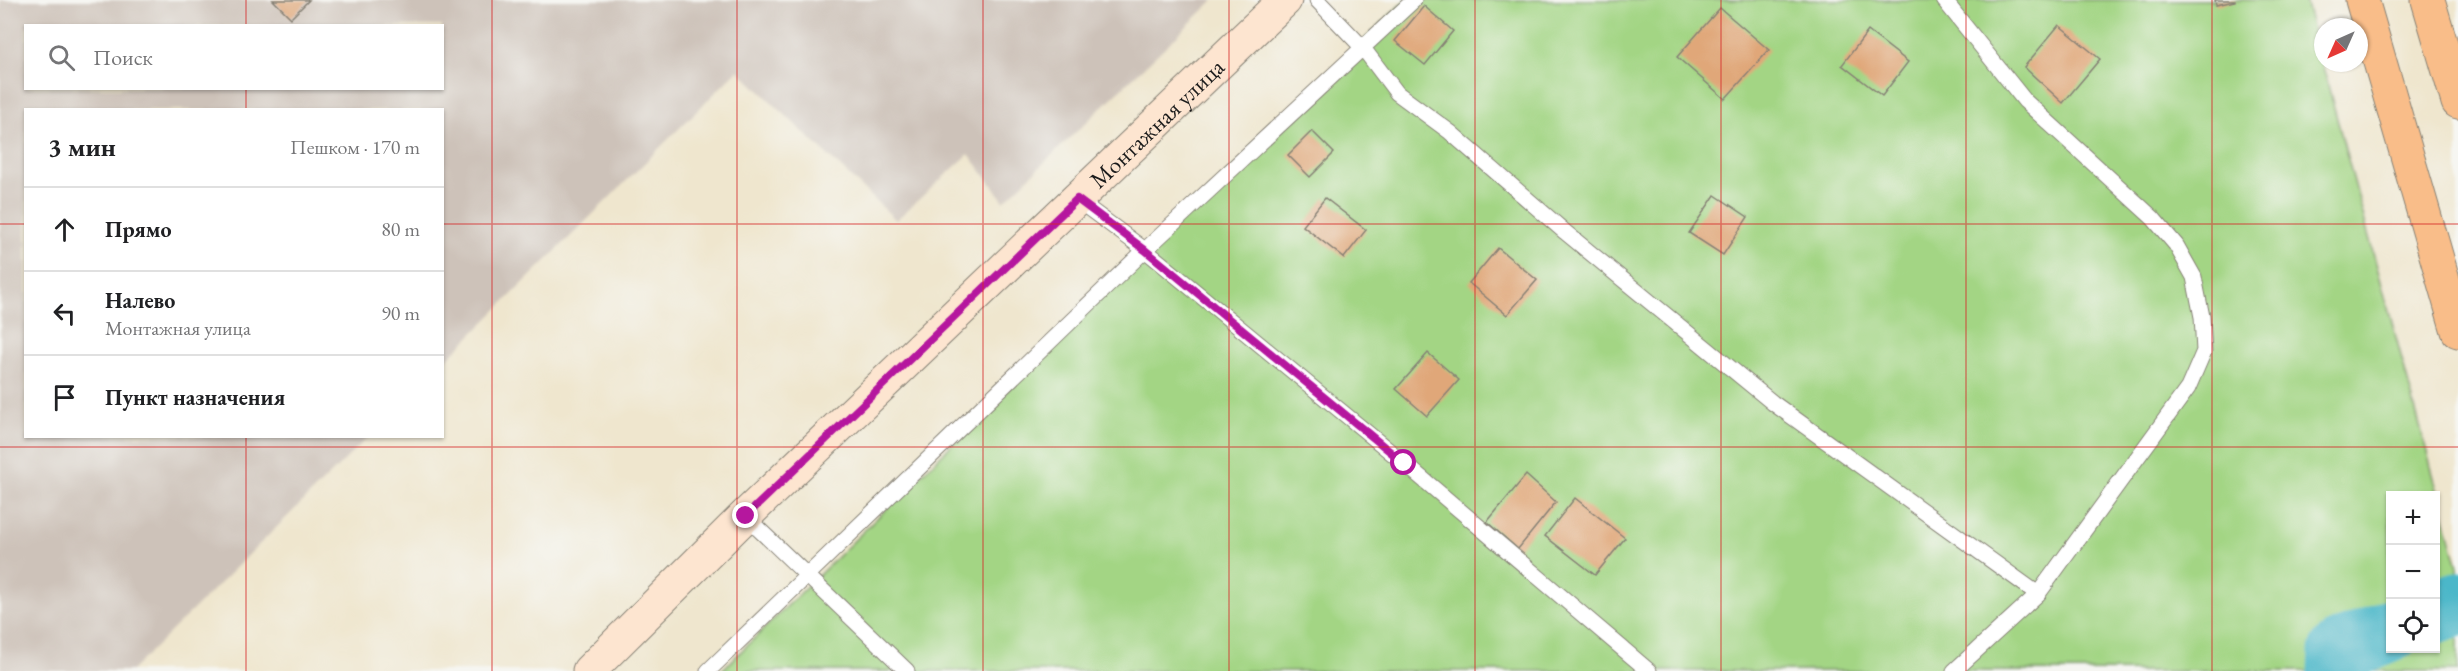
<!DOCTYPE html>
<html lang="ru">
<head>
<meta charset="utf-8">
<style>
	body { margin:0; font-family:"EB Garamond",serif; background:#f2f2f2; color:#202124 }
	.controls { position:absolute; right:18px; bottom:18px; display:grid; overflow:hidden; border-radius:0px; box-shadow:0 2px 4px #0004 }
	.controls button { width:54px; height:54px; display:grid; place-items:center; padding:0; border:0; border-bottom:2px solid #e0e0e0; background:#fff; color:#202124; font:30px sans-serif }
	.compass { position:absolute; left:2314px; top:18px; width:54px; height:54px; border-radius:50%; background:#fff; box-shadow:0 2px 4px #0004; rotate:225deg }
	.stop { position:absolute; width:18px; height:18px; margin:-14px; border:4px solid #b5179e; border-radius:50%; background:#fff }
	.stop.end { background:#b5179e; border-color:#fff; box-shadow:0 2px 6px #0008 }
	.list { margin:0; padding:0; list-style:none }
	h2 { display:flex; justify-content:space-between; align-items:center; height:78px; margin:0; padding:0 24px; font-size:26px }
	h2 small { font-size:20px; font-weight:400; color:#757577 }
	.list li { display:grid; grid-template-columns:39px 1fr auto; gap:18px; align-items:center; box-sizing:border-box; height:84px; padding:0 24px; border-top:2px solid #e0e0e0 }
	.list b { display:block; font-size:22px; white-space:nowrap }
	.list p { margin:0; font-size:20px; white-space:nowrap; color:#757577 }
	.list em { font-size:20px; font-style:normal; color:#757577 }
	.icon { flex:none; width:33px; height:33px; fill:none; stroke:currentColor; stroke-width:2; stroke-linecap:round; stroke-linejoin:round }
	.map { position:relative; flex:none; width:2458px; height:671px; overflow:hidden }
	.search { position:absolute; background:#fff; box-shadow:0 2px 4px #0004; left:24px; top:24px; width:420px; height:66px; display:flex; align-items:center; gap:15px; box-sizing:border-box; padding:0 21px; border-radius:0px; color:#757577; font-size:22px }
	.panel { position:absolute; background:#fff; box-shadow:0 2px 4px #0004; left:24px; top:108px; width:420px; height:330px; border-radius:0px }
	.map>svg:first-child { display:block }
	.industrial { fill:#cdc2b9; fill-rule:evenodd }
	.green { fill:#a3d584; stroke:#607850; stroke-width:1.5; fill-rule:evenodd }
	.lines { fill:none; stroke-linecap:round; stroke-linejoin:round }
	.river { stroke:#4cb7c9; stroke-width:63 }
	.building { fill:#e0a779 }
	.lane-casing { stroke:#868175; stroke-width:17 }
	.secondary-casing { stroke:#868175; stroke-width:35 }
	.primary-casing { stroke:#868175; stroke-width:35 }
	.lane { stroke:#fff; stroke-width:15 }
	.secondary { stroke:#fde5d0; stroke-width:33 }
	.primary { stroke:#f9bd89; stroke-width:33 }
	.route { stroke:#b5179e; stroke-width:8 }
	.grid { fill:none; stroke:#d62828; stroke-width:1.5; stroke-opacity:0.55 }
	.labels { text-anchor:middle; dominant-baseline:central; stroke-width:4.5; stroke-linejoin:round; paint-order:stroke }
	.street-label { font-size:24px; fill:#1c1c1c; stroke:#f6f6f2 }
</style>
</head>
<body>
<div class="map">
<svg width="2458" height="671" viewBox="0 0 2458 671">
	<rect width="100%" height="100%" fill="#f6f6f2"/>
	<filter id="ink" filterUnits="userSpaceOnUse"><feTurbulence type="fractalNoise" baseFrequency=".0167" numOctaves="2"/><feDisplacementMap in="SourceGraphic" scale="12" xChannelSelector="R" yChannelSelector="G"/><feConvolveMatrix kernelMatrix="1 2 1 2 8 2 1 2 1" color-interpolation-filters="sRGB"/></filter>
	<filter id="wash" filterUnits="userSpaceOnUse"><feTurbulence type="fractalNoise" baseFrequency=".008" numOctaves="4" result="noise"/><feDisplacementMap in="SourceGraphic" scale="24" xChannelSelector="R" yChannelSelector="G"/><feGaussianBlur stdDeviation="1.35" result="paint"/><feColorMatrix in="noise" values="0 0 0 0 0 0 0 0 0 0 0 0 0 0 0 0 0 1.4 0 .05"/><feComposite in="paint" operator="in"/></filter>
	<g filter="url(#wash)">
		<rect width="100%" height="100%" fill="#efe6ce"/>
		<!-- industrial -->
		<path class="industrial" d="M 0,0 L 1214,0 L 1004,201 L 969,154 L 896,220 L 738,70 L 443,363 L 442,110 L 26,110 L 26,436 L 368,437 L 131,671 L 0,671 ZM 26,26 L 442,26 L 442,88 L 26,88 Z"/>
		<!-- green -->
		<path class="green" d="M 1405,0 L 2305,0 L 2458,567 L 2458,671 L 721,671 ZM 2390,496 L 2436,496 L 2436,648 L 2390,648 Z"/>
		<g class="lines">
			<!-- river -->
			<path class="river" d="M 2436,612 L 2458,603
				M 2339,671 L 2340,652 L 2390,631"/>
		</g>
		<g id="blocks">
			<!-- building -->
			<path class="building" d="M 273,0 L 309,0 L 291,18 Z
				M 2215,0 L 2235,0 L 2235,1 L 2216,5 Z
				M 1424,6 L 1453,31 L 1425,65 L 1395,41 Z
				M 1720,8 L 1769,50 L 1725,99 L 1677,57 Z
				M 2059,25 L 2100,59 L 2063,103 L 2024,67 Z
				M 1868,31 L 1908,62 L 1882,96 L 1842,65 Z
				M 1312,131 L 1334,153 L 1310,177 L 1288,155 Z
				M 1715,195 L 1748,217 L 1723,255 L 1689,233 Z
				M 1325,198 L 1366,230 L 1344,258 L 1303,226 Z
				M 1498,248 L 1537,280 L 1507,315 L 1469,283 Z
				M 1428,353 L 1459,380 L 1427,416 L 1396,389 Z
				M 1526,475 L 1556,502 L 1518,549 L 1487,522 Z
				M 1575,498 L 1625,538 L 1595,575 L 1545,536 Z"/>
		</g>
	</g>
	<g filter="url(#ink)">
		<use href="#blocks" fill-opacity="0" stroke="#868175" stroke-width="1.5"/>
		<g class="lines">
			<defs>
				<path id="lane" d="M 1317,0 L 1363,48 L 1397,93 L 1450,132 L 1565,232 L 1773,403 L 2038,594
					M 1944,0 L 2025,101 L 2153,218 L 2176,245 L 2194,277 L 2202,317 L 2204,351 L 2188,388 L 2038,594 L 1954,671
					M 1076,199 L 1145,250 L 1404,463 L 1649,671
					M 745,516 L 907,671
					M 708,671 L 1145,250 L 1414,0"/>
				<g id="secondary">
					<path id="s1" d="M 589,671 L 745,516 L 1285,0"/>
				</g>
				<path id="primary" d="M 2362,0 L 2458,331
					M 2428,0 L 2458,102"/>
			</defs>
			<!-- lane casing -->
			<use href="#lane" class="lane-casing"/>
			<!-- secondary casing -->
			<use href="#secondary" class="secondary-casing"/>
			<!-- primary casing -->
			<use href="#primary" class="primary-casing"/>
			<!-- lane -->
			<use href="#lane" class="lane"/>
			<!-- secondary -->
			<use href="#secondary" class="secondary"/>
			<!-- primary -->
			<use href="#primary" class="primary"/>
		</g>
	</g>
	<g class="lines" filter="url(#ink)">
		<!-- route -->
		<path class="route" d="M 746,516 L 1077,199 L 1145,250 L 1404,463"/>
	</g>
	<!-- grid -->
	<path class="grid" d="M 246,0 L 246,26M 492,0 L 492,671M 737,0 L 737,671M 983,0 L 983,671M 1229,0 L 1229,671M 1475,0 L 1475,671M 1721,0 L 1721,671M 1966,0 L 1966,671M 2212,0 L 2212,671M 246,88 L 246,110M 0,224 L 26,224M 442,224 L 2458,224M 246,436 L 246,671M 0,447 L 2458,447"/>
	<g class="labels">
		<!-- street labels -->
		<g class="street-label">
			<text stroke="none"><textPath href="#s1" startOffset="789">Монтажная улица</textPath></text>
		</g>
	</g>
</svg>
<div class="controls">
<button>+</button>
<button>−</button>
<button><svg class="icon" aria-label="locate" viewBox="0 0 24 24"><circle cx="12" cy="12" r="6"/><path d="M12 2v4M12 18v4M2 12h4M18 12h4"/></svg></button>
</div>
<svg class="compass" viewBox="-18 -18 36 36"><path d="M0-13l5 13h-10z" fill="#e53935"/><path d="M0 13l5-13h-10z" fill="#757577"/></svg>
<div class="stop" style="left:1404px;top:463px"></div>
<div class="stop end" style="left:746px;top:516px"></div>
<div class="search"><svg class="icon" aria-label="search" viewBox="0 0 24 24"><circle cx="10" cy="10" r="6"/><path d="M15 15l6 6"/></svg>Поиск</div>
<section class="panel">
<h2>3 мин<small>Пешком · 170 m</small></h2>
<ul class="list">
<li><svg class="icon" aria-label="ahead" viewBox="0 0 24 24"><path d="M12 20V5M6 11l6-6 6 6"/></svg><div><b>Прямо</b></div><em>80 m</em></li>
<li><svg class="icon" aria-label="left" viewBox="0 0 24 24"><path d="M17 20v-9H6M10 6l-5 5 5 5"/></svg><div><b>Налево</b><p>Монтажная улица</p></div><em>90 m</em></li>
<li><svg class="icon" aria-label="arrive" viewBox="0 0 24 24"><path d="M6 21V4h12l-3 4 3 4H6"/></svg><div><b>Пункт назначения</b></div></li>
</ul>
</section>
</div>
</body>
</html>
